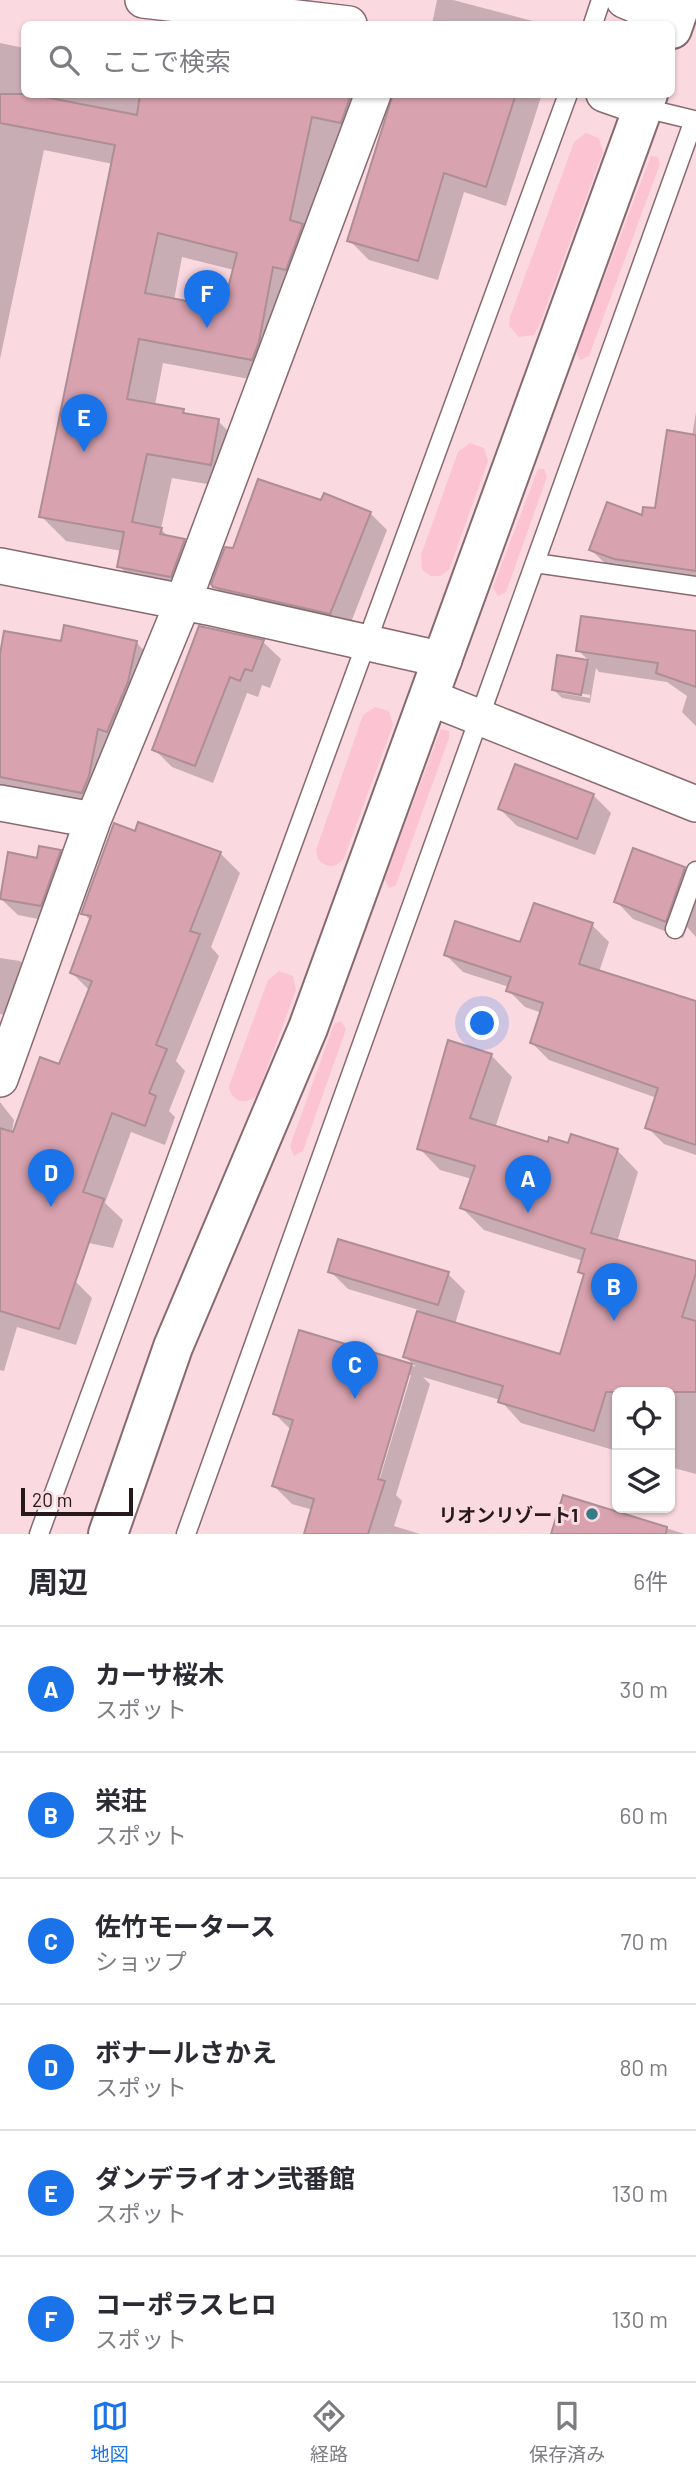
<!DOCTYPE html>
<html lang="ja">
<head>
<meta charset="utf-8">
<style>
	body { margin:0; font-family:Barlow,"Noto Sans JP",sans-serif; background:#f2f2f3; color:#2b2b33 }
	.controls { position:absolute; right:21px; bottom:21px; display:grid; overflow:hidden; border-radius:10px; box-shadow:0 2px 5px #0004 }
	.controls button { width:63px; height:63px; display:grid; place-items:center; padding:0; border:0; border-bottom:2px solid #e1e1e2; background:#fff; color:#2b2b33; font:35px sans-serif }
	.scale { position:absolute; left:21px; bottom:18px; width:112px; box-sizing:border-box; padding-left:7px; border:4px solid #25191c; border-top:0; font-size:19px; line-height:24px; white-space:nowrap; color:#25191c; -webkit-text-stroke:5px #fbd9e1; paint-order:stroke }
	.you { position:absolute; left:483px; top:1024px; width:24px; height:24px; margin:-18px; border:5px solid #fff; border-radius:50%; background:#1a73e8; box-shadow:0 0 0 10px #1a73e833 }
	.badge { display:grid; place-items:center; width:46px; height:46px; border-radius:50%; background:#1a73e8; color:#fff; font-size:23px; font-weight:700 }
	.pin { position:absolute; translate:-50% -58px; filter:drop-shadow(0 2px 4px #0008) }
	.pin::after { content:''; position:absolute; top:37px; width:24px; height:21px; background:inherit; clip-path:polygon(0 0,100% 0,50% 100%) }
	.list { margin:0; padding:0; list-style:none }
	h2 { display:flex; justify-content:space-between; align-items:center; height:91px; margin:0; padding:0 28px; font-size:30px }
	h2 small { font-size:23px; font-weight:400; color:#7c7c81 }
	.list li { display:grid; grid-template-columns:46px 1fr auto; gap:21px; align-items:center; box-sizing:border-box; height:126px; padding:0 28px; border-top:2px solid #e1e1e2 }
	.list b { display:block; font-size:26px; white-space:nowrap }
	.list p { margin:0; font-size:23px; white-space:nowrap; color:#7c7c81 }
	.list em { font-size:23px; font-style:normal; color:#7c7c81 }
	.icon { flex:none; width:38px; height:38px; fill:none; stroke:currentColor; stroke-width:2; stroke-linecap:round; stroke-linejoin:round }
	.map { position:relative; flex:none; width:696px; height:1534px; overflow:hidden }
	.search { position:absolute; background:#fff; box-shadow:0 2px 5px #0004; left:21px; right:21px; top:21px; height:77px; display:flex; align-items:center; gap:18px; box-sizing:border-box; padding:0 24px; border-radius:10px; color:#7c7c81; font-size:26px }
	.sheet { height:847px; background:#fff }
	nav { display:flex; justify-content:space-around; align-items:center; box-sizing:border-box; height:98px; border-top:2px solid #e1e1e2; background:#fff; font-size:19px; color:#7c7c81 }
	nav a { display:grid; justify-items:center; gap:4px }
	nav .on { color:#1a73e8 }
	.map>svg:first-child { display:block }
	.green { fill:#fcc4d2 }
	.shadow { fill:#0003; fill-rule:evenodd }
	.building { fill:#d8a2af; stroke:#ae8e96; stroke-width:2; fill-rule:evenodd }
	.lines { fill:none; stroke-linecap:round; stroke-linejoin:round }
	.lane-casing { stroke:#876971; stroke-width:21 }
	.street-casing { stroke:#876971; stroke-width:38 }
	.secondary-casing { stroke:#876971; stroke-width:42 }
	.lane { stroke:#fff; stroke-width:18 }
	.street { stroke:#fff; stroke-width:35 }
	.secondary { stroke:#fff; stroke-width:38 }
	.poi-dot { fill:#347a87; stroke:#fbd9e1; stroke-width:2.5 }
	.labels { text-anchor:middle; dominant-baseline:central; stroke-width:6; stroke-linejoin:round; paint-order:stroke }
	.poi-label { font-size:19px; font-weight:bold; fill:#25191c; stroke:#fbd9e1; text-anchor:end }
</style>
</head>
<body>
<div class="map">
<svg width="696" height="1534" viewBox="0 0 696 1534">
	<rect width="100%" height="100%" fill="#fbd9e1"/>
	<!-- green -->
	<path class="green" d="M 586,133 L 599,138 L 603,152 L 539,326 L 534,335 L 519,337 L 509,326 L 510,317 L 574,142 Z
		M 651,156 L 658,157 L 660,164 L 589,356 L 580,360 L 576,351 Z
		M 470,443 L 484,448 L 488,461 L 449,570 L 440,576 L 431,576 L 422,570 L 421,555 L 458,452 Z
		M 538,469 L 544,469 L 547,477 L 506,592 L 498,596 L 493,587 Z
		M 375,707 L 389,711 L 393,725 L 344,858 C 336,869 326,868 318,859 L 316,850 L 363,715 Z
		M 441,729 L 449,731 L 449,738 L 396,885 L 389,888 L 384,879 Z
		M 279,971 L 293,976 L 296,990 L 257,1095 C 246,1106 231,1102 229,1086 L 268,980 Z
		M 341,1021 L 346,1029 L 303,1151 L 294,1156 L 290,1146 L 334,1024 Z"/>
	<!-- shadow -->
	<path class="shadow" d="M 437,0 L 453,0 L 544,24 L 432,24 Z
		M 0,43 L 24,48 L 24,94 L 388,94 L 393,99 L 448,94 L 542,94 L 506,206 L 464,192 L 438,280 L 369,260 L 349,240 L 392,100 L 386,103 L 366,147 L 336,141 L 316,239 L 277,384 L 163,363 L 155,405 L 218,421 L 243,446 L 236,489 L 172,478 L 161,529 L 169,538 L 184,541 L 209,565 L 196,601 L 144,591 L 119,566 L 122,551 L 66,541 L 41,516 L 113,164 L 44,150 L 0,359 ZM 182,257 L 234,270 L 224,310 L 174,300 Z
		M 696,412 L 696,587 L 611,569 L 591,550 L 657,510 L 692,436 Z
		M 322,503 L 370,513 L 387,530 L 348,630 L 232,604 L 214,586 L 234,550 Z
		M 696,632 L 696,726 L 682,712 L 687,696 L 667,682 L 599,672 L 596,668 L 590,703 L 562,698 L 553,689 L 559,657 L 590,662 L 578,650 ZM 561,690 L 590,695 L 590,698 L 561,693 Z
		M 136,642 L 152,659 L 99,809 L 0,790 L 0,649 L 62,643 Z
		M 263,642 L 281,659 L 270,688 L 262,685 L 258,697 L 247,693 L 213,783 L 172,767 L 154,749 Z
		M 593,795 L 611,813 L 595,855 L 517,826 L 500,809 Z
		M 136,833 L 220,853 L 240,873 L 211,947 L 219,956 L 176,1061 L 185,1071 L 169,1111 L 175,1117 L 165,1145 L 131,1132 L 105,1203 L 123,1220 L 113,1248 L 0,1225 L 0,1102 L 14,1120 L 11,1137 L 60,1067 L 90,991 L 72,973 L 91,921 L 83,913 Z
		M 60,852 L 77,869 L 58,923 L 18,915 L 0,898 L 39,860 Z
		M 684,868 L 696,881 L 696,937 L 687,927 L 683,938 L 633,919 L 616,901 Z
		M 592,925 L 609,942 L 599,972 L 696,1003 L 696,1155 L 664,1144 L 647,1127 L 657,1098 L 549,1060 L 532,1043 L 542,1013 L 525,1007 L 508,990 L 509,987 L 463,972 L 446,955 L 522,944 Z
		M 0,958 L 20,961 L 37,978 L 24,1018 L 0,1014 Z
		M 491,1055 L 512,1077 L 495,1128 L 549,1144 L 617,1150 L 638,1172 L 617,1242 L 696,1263 L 696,1474 L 670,1467 L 670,1392 L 617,1392 L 617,1451 L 521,1423 L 500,1400 L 423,1377 L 430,1384 L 396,1495 L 402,1501 L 394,1526 L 420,1534 L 305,1534 L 313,1510 L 292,1504 L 274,1486 L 291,1430 L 275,1414 L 300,1332 L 416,1367 L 405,1357 L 419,1310 L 348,1289 L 330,1271 L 448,1274 L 465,1291 L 455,1324 L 561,1356 L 585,1277 L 580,1271 L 583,1261 L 484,1230 L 462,1208 L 472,1179 L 440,1170 L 419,1148 ZM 407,1375 L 411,1375 L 377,1488 L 374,1487 Z
		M 0,1267 L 75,1281 L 92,1298 L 76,1345 L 17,1327 L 4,1371 L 0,1370 Z
		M 564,1497 L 685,1534 L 553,1534 Z"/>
	<!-- building -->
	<path class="building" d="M 0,94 L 30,94 L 137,115 L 140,94 L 351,94 L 341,123 L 312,117 L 290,220 L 303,224 L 286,270 L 273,267 L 259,342 L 252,360 L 139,339 L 127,399 L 184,409 L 183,413 L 219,419 L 211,465 L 147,454 L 132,522 L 162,528 L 160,534 L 185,539 L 171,577 L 117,567 L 124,532 L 39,517 L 115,145 L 0,123 ZM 158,233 L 237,253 L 223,308 L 145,293 Z
		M 393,94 L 516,94 L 486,187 L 444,173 L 418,261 L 347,241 Z
		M 667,430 L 696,435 L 696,571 L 614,559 L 589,550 L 607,502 L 642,515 L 643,507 L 655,508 Z
		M 258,479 L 321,500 L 324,493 L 371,512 L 330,614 L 213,587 L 211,584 L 225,547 L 233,548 Z
		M 581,616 L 696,631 L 696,687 L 656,673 L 658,663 L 576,651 Z
		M 64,625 L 137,641 L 128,682 L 107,732 L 98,729 L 89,776 L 82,793 L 0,777 L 0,654 L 4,631 L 61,641 Z
		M 199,626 L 264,640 L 252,671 L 245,669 L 240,681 L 230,677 L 195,766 L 152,750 Z
		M 557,655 L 588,660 L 581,695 L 552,690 Z
		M 515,764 L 594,794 L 577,839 L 498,809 Z
		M 138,822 L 221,852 L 190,931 L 200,934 L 156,1045 L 167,1049 L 149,1093 L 156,1096 L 145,1126 L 112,1113 L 83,1192 L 104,1199 L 59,1329 L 0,1311 L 0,1128 L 13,1132 L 40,1057 L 59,1064 L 92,981 L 70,973 L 91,916 L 81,914 L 114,823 L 135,831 Z
		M 39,846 L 61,850 L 41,906 L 0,899 L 8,852 L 37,858 Z
		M 633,848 L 685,867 L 666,922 L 614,902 Z
		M 534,903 L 593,923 L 579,964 L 696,1001 L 696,1145 L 645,1128 L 658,1088 L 530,1043 L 543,1003 L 506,991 L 511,977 L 444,955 L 455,921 L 520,942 Z
		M 448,1040 L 492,1054 L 470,1118 L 548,1142 L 549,1137 L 568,1143 L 571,1134 L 618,1149 L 591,1233 L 696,1261 L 696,1273 L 682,1317 L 696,1321 L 696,1392 L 606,1392 L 594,1431 L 498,1402 L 503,1386 L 403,1357 L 417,1311 L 560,1354 L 584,1274 L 578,1272 L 585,1249 L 460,1208 L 475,1166 L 417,1149 Z
		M 338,1239 L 449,1272 L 438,1305 L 328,1272 Z
		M 299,1330 L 412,1364 L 378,1479 L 385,1481 L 368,1534 L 304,1534 L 314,1499 L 272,1486 L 293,1420 L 273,1414 Z
		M 563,1495 L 667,1527 L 666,1534 L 551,1534 Z"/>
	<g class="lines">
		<defs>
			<path id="lane" d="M 593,24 L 601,0
				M 535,563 L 696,586
				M 675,929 L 696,871
				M 39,1534 L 568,94
				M 186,1534 L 694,120 L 644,108"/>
			<path id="street" d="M 143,0 L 349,24
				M 624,0 L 674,21
				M 604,94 L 644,108
				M 0,566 L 208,607 L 444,660
				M 431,698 L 696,804
				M 0,803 L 93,820
				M 0,1079 L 93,820 L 183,602 L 373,94"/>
			<path id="secondary" d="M 672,29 L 682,0
				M 108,1534 L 173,1347 L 308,1028 L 648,94"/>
		</defs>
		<!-- lane casing -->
		<use href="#lane" class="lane-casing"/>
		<!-- street casing -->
		<use href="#street" class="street-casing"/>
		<!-- secondary casing -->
		<use href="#secondary" class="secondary-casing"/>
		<!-- lane -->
		<use href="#lane" class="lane"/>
		<!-- street -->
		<use href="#street" class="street"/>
		<!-- secondary -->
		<use href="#secondary" class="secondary"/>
	</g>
	<!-- markers -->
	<circle class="poi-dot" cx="592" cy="1514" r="7"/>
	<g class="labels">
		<!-- poi labels -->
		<g class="poi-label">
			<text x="578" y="1514">リオンリゾート1</text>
		</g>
	</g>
</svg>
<div class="controls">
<button><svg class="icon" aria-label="locate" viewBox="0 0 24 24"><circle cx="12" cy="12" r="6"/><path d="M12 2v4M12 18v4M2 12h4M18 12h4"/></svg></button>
<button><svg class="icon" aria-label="layers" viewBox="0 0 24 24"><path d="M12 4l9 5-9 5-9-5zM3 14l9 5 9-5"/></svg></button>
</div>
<div class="scale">20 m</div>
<div class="you"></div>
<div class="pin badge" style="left:528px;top:1213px">A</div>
<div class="pin badge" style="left:614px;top:1321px">B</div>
<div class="pin badge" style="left:355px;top:1399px">C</div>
<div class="pin badge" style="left:51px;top:1207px">D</div>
<div class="pin badge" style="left:84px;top:452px">E</div>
<div class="pin badge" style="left:207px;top:328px">F</div>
<div class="search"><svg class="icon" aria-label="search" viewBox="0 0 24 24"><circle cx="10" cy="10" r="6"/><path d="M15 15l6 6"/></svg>ここで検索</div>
</div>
<section class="sheet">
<h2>周辺<small>6件</small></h2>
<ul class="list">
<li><span class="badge">A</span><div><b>カーサ桜木</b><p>スポット</p></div><em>30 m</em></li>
<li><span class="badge">B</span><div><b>栄荘</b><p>スポット</p></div><em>60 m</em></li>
<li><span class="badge">C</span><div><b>佐竹モータース</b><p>ショップ</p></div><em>70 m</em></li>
<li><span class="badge">D</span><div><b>ボナールさかえ</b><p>スポット</p></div><em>80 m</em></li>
<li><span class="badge">E</span><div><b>ダンデライオン弐番館</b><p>スポット</p></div><em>130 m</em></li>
<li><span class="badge">F</span><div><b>コーポラスヒロ</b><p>スポット</p></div><em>130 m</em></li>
</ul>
</section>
<nav>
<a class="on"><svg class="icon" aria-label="map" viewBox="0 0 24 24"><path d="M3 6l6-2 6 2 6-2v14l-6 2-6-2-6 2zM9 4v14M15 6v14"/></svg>地図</a>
<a><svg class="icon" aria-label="directions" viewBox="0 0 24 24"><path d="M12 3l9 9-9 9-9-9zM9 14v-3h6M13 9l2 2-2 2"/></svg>経路</a>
<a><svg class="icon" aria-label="saved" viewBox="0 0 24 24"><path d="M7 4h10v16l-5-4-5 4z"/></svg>保存済み</a>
</nav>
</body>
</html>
